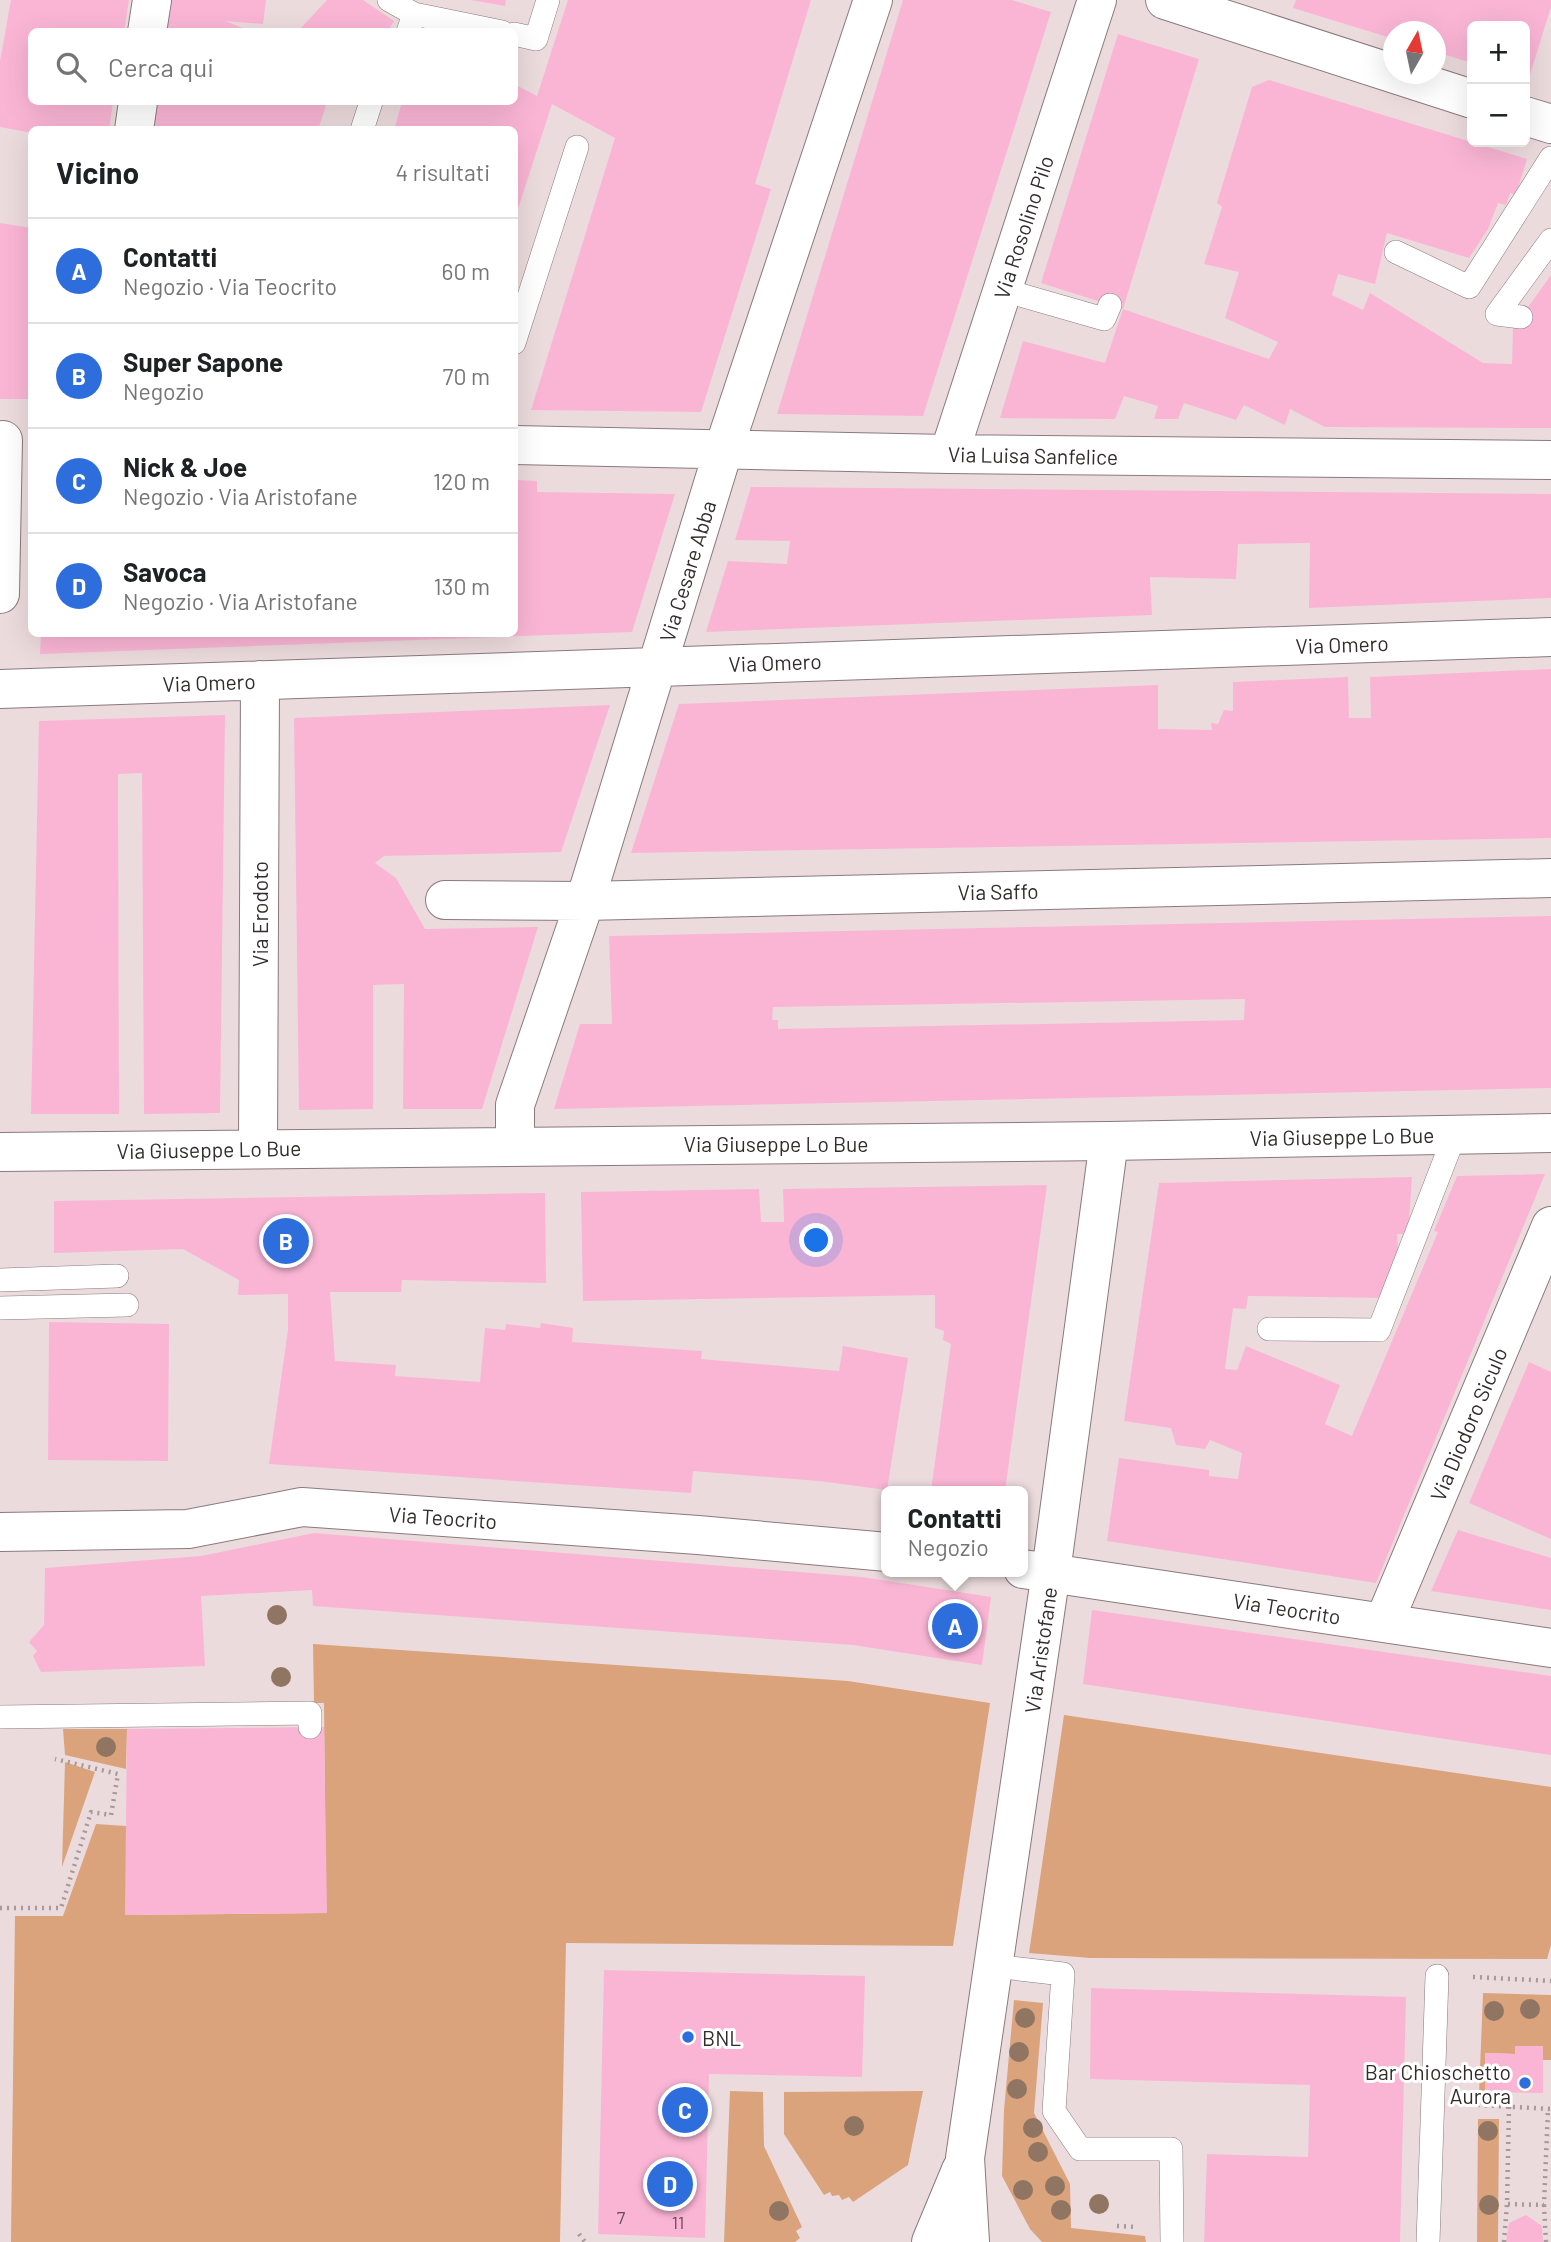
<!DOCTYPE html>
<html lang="it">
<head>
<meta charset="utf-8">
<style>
	body { margin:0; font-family:Barlow,sans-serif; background:#f6f6f6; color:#202124 }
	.controls { position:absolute; right:21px; top:21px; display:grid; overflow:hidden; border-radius:10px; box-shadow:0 7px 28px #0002 }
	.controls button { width:63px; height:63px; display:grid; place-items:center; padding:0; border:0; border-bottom:2px solid #e0e0e0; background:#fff; color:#202124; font:35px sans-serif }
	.compass { position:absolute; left:1383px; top:21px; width:63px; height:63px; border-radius:50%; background:#fff; box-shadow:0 7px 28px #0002; rotate:9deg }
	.you { position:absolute; left:817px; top:1241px; width:24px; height:24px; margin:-18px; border:5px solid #fff; border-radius:50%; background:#1a73e8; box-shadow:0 0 0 10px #1a73e833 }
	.badge { display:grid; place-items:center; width:46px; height:46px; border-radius:50%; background:#2e6edc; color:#fff; font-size:23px; font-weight:700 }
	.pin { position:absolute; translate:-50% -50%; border:4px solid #fff; box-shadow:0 2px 7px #0006 }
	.popup { position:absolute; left:881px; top:1486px; width:147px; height:91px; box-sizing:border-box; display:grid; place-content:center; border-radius:10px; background:#fff; filter:drop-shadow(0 2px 5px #0005); font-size:23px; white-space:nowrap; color:#757577 }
	.popup b { font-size:26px; color:#202124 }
	.popup::after { content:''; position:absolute; left:50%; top:100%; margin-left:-14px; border:14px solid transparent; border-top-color:#fff }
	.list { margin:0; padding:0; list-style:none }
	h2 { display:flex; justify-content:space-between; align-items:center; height:91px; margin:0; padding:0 28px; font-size:30px }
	h2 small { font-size:23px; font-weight:400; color:#757577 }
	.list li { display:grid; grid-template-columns:46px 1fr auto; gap:21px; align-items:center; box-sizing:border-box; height:105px; padding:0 28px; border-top:2px solid #e0e0e0 }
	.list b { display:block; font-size:26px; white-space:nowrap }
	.list p { margin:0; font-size:23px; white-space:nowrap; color:#757577 }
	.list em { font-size:23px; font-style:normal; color:#757577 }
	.icon { flex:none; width:38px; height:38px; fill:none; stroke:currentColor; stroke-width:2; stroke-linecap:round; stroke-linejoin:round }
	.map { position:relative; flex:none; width:1551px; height:2242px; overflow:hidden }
	.search { position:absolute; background:#fff; box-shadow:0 7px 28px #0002; left:28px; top:28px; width:490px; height:77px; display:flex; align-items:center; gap:18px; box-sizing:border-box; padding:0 24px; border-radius:10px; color:#757577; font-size:26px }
	.panel { position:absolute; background:#fff; box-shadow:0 7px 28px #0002; left:28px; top:126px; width:490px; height:511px; border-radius:10px }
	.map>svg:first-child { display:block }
	.green { fill:#dba37b }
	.building { fill:#fab5d5; fill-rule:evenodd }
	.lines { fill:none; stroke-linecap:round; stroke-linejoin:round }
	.lane-casing { stroke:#897a7c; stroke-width:24 }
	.street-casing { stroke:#897a7c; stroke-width:40 }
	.path { stroke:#a5999a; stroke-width:4.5; stroke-dasharray:2 5; stroke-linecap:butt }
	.lane { stroke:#fff; stroke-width:23 }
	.street { stroke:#fff; stroke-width:38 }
	.tree { fill:#917563 }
	.poi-dot { fill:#2e6edc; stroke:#fff; stroke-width:2.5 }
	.labels { text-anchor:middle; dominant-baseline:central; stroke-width:6; stroke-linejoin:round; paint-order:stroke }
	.number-label { font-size:18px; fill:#644e56 }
	.street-label { font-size:21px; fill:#322c2c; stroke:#fff }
	.poi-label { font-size:21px; fill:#322c2c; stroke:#fff; text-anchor:start }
</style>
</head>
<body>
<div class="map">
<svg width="1551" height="2242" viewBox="0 0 1551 2242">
	<rect width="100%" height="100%" fill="#ecdbdd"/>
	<!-- green -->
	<path class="green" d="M 313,1644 L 848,1681 L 990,1703 L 953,1946 L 566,1943 L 560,2242 L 11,2242 L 15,1916 L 63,1916 L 96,1824 L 126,1826 L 126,1915 L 326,1913 L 324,1703 L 314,1703 Z
		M 1064,1715 L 1551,1787 L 1551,1945 L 1547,1959 L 1090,1958 L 1029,1953 Z
		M 63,1729 L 127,1729 L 126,1769 L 65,1755 Z
		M 65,1762 L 95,1772 L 62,1867 Z
		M 1483,1993 L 1551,1995 L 1551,2060 L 1543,2060 L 1543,2046 L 1515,2046 L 1515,2054 L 1486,2053 L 1485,2092 L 1479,2094 Z
		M 1014,2000 L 1043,2003 L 1034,2113 L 1070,2184 L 1071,2228 L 1145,2236 L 1146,2242 L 1042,2242 L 1030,2229 L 1002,2176 L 1004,2110 Z
		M 730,2091 L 763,2092 L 764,2146 L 802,2227 L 796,2231 L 800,2238 L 795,2242 L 724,2242 Z
		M 923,2091 L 908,2165 L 853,2202 L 849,2197 L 842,2200 L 839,2195 L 832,2196 L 830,2192 L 824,2195 L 784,2134 L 784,2092 Z
		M 1478,2119 L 1499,2119 L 1498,2242 L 1477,2242 Z"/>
	<!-- building -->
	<path class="building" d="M 11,0 L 129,0 L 124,32 L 32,32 L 32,102 L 113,102 L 109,130 L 32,130 L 32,133 L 0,127 L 0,61 Z
		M 168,0 L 266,0 L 263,24 L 225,21 L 253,32 L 163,32 Z
		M 327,0 L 363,0 L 394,21 L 387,32 L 305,32 L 300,29 Z
		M 471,0 L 506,0 L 505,6 Z
		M 568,0 L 811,0 L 755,184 L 771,189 L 701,412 L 531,410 L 615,138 L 552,104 L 515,218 L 514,130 L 394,130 L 402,102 L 514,102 L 514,84 L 537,96 Z
		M 903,0 L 1012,0 L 1051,12 L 923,416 L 777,414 Z
		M 1296,0 L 1551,0 L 1551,7 L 1528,81 L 1525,80 L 1525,26 L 1472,26 L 1472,63 L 1436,52 L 1436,32 L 1394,32 L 1394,39 L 1293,8 Z
		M 1118,34 L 1199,59 L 1123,309 L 1041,283 Z
		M 1269,80 L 1527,159 L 1516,195 L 1510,193 L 1506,205 L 1498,203 L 1488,229 L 1469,258 L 1387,233 L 1375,284 L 1338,274 L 1332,295 L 1363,310 L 1370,293 L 1483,363 L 1512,364 L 1513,328 L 1551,275 L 1551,428 L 1325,427 L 1290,409 L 1285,425 L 1244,405 L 1236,420 L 1184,403 L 1178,419 L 1154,419 L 1158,406 L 1124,396 L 1115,419 L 1000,418 L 1023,341 L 1105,363 L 1123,309 L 1269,359 L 1278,342 L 1225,318 L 1239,272 L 1204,264 L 1222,207 L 1217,203 L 1252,87 Z
		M 154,102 L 327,102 L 318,130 L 150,130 Z
		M 0,223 L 32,228 L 32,399 L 0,399 Z
		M 514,480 L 537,481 L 537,492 L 675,494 L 632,632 L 40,654 L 41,634 L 514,634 Z
		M 751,487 L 1551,494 L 1551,598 L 1309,608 L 1310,543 L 1238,544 L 1236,579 L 1150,577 L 1152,615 L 706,632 L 728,561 L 787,564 L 790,541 L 735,540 Z
		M 1551,669 L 1551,838 L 631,853 L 679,704 L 1158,685 L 1158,729 L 1212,730 L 1211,723 L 1218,724 L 1224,710 L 1233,711 L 1233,682 L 1348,677 L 1349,718 L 1371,718 L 1370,677 Z
		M 610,705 L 561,852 L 384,856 L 375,863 L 396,878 L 425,929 L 538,927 L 482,1109 L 403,1109 L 404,984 L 373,985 L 373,1109 L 299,1110 L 294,718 Z
		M 225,715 L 220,1113 L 144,1114 L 142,773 L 118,774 L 119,1114 L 31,1114 L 39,721 Z
		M 1551,916 L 1551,1088 L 554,1109 L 580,1024 L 612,1024 L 609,936 ZM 1245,999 L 1244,1020 L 778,1029 L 778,1020 L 772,1020 L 773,1007 Z
		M 1545,1174 L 1376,1583 L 1107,1541 L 1119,1458 L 1209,1470 L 1209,1476 L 1238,1479 L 1242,1453 L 1210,1440 L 1205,1449 L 1176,1445 L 1171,1428 L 1124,1421 L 1159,1183 L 1412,1177 L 1408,1234 L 1397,1234 L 1399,1267 L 1385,1298 L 1248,1296 L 1246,1309 L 1233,1308 L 1225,1369 L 1237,1370 L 1246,1346 L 1340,1385 L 1325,1424 L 1352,1436 L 1438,1232 L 1434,1231 L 1457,1176 Z
		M 1047,1185 L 1005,1491 L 931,1491 L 951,1344 L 943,1340 L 944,1331 L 935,1328 L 935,1295 L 583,1301 L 581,1192 L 759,1189 L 761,1222 L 784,1222 L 783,1189 Z
		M 545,1193 L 546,1283 L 402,1280 L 401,1292 L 330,1292 L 335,1361 L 396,1365 L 395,1376 L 480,1382 L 485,1328 L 505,1330 L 506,1324 L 540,1328 L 541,1323 L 573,1328 L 572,1342 L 702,1351 L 701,1359 L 839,1371 L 843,1346 L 908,1358 L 887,1490 L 819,1481 L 693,1471 L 691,1493 L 269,1464 L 288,1330 L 288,1294 L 238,1295 L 239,1280 L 183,1249 L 54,1253 L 54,1201 Z
		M 49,1322 L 169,1324 L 168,1461 L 48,1460 Z
		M 1529,1362 L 1551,1372 L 1551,1539 L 1469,1503 Z
		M 1458,1530 L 1551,1558 L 1551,1610 L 1431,1591 Z
		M 314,1533 L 862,1577 L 991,1597 L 982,1665 L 853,1645 L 313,1606 L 312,1590 L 201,1596 L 205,1666 L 41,1672 L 33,1656 L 37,1651 L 29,1642 L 44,1625 L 45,1568 L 201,1556 Z
		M 1092,1610 L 1551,1676 L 1551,1755 L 1083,1684 Z
		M 324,1727 L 327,1913 L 125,1915 L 127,1729 Z
		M 604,1970 L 865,1976 L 862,2077 L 709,2074 L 705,2238 L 598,2234 Z
		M 1091,1988 L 1406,1997 L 1400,2242 L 1204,2242 L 1207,2154 L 1308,2157 L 1310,2085 L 1090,2079 Z
		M 1515,2046 L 1543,2046 L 1543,2093 L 1485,2092 L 1485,2053 L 1515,2054 Z
		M 1526,2215 L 1542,2226 L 1543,2242 L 1506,2242 L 1509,2223 Z"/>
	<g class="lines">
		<defs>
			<path id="lane" d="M 389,0 L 414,14 L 408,32
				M 414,14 L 502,32
				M 514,34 L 536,39 L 548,0
				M 362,130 L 371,102
				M 1396,252 L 1469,287 L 1551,158
				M 1003,290 L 1104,319 L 1110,305
				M 1521,317 L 1497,314 L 1551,240
				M 514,343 L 577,147
				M 0,1280 L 117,1276
				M 0,1308 L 127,1305
				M 1269,1329 L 1379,1330 L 1455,1134
				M 0,1717 L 310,1713 L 310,1727
				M 994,1966 L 1063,1974 L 1054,2111 L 1080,2149 L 1171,2149 L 1172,2242
				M 1428,2242 L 1437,1976"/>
			<path id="street" d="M 1165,0 L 1472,99
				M 147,32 L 152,0
				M 1525,116 L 1551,124
				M 134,130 L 138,102
				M 514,445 L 949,454 L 1551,460
				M 949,454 L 1097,0
				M 0,594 L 3,440
				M 0,689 L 1551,637
				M 445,900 L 585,901 L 1551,878
				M 515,1145 L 515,1105 L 585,901 L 724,448 L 873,0
				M 258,1148 L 260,680
				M 0,1152 L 1109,1141 L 1551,1133
				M 0,1532 L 188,1529 L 302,1507 L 698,1535 L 887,1552
				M 1023,1569 L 1551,1648
				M 1384,1622 L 1551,1226
				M 931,2242 L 961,2170
				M 970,2242 L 965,2158 L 1051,1572 L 1109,1141"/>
		</defs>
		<!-- lane casing -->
		<use href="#lane" class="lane-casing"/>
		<!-- street casing -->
		<use href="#street" class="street-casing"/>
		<!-- path -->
		<path class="path" d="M 0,1908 L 61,1908 L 91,1812 L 111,1815 L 118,1774 L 55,1759
			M 1473,1977 L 1551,1981
			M 1478,2105 L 1551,2109
			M 1509,2107 L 1507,2204 L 1544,2205 L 1548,2109
			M 1544,2205 L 1546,2242
			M 1117,2226 L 1137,2227
			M 579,2234 L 585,2242
			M 1504,2242 L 1507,2204"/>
		<!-- lane -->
		<use href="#lane" class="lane"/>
		<!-- street -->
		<use href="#street" class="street"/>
	</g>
	<!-- trees -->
	<g class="tree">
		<circle cx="277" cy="1615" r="10"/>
		<circle cx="281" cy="1677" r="10"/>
		<circle cx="106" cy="1747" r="10"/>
		<circle cx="1530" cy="2009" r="10"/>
		<circle cx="1494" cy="2011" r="10"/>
		<circle cx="1025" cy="2018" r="10"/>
		<circle cx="1019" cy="2052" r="10"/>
		<circle cx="1017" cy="2089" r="10"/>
		<circle cx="854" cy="2126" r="10"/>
		<circle cx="1033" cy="2128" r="10"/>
		<circle cx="1488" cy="2131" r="10"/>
		<circle cx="1038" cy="2152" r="10"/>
		<circle cx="1055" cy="2186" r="10"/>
		<circle cx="1023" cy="2190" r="10"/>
		<circle cx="1099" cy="2204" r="10"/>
		<circle cx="1489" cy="2205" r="10"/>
		<circle cx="1061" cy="2210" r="10"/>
		<circle cx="779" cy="2211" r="10"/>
	</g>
	<!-- markers -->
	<g class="poi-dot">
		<circle cx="688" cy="2037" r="7"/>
		<circle cx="1525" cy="2083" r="7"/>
	</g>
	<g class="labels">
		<!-- number labels -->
		<g class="number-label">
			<text x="621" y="2217">7</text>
			<text x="678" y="2222">11</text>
		</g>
		<!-- street labels -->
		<g class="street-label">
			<text transform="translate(1023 227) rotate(-72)">Via Rosolino Pilo</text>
			<text transform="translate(1033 455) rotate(1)">Via Luisa Sanfelice</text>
			<text transform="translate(687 571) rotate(-73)">Via Cesare Abba</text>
			<text transform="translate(1342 644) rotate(-2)">Via Omero</text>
			<text transform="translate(775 662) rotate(-2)">Via Omero</text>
			<text transform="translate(209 682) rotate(-2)">Via Omero</text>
			<text transform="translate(998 891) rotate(-1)">Via Saffo</text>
			<text transform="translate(259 914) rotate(-90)">Via Erodoto</text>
			<text transform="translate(1342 1136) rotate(-1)">Via Giuseppe Lo Bue</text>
			<text x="776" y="1143">Via Giuseppe Lo Bue</text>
			<text transform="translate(209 1149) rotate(-1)">Via Giuseppe Lo Bue</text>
			<text transform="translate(1468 1424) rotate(-67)">Via Diodoro Siculo</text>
			<text transform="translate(443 1517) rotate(4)">Via Teocrito</text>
			<text transform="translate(1287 1608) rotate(9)">Via Teocrito</text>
			<text transform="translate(1040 1650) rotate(-82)">Via Aristofane</text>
		</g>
		<!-- poi labels -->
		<g class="poi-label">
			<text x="702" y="2037">BNL</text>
			<text x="1511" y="2071" text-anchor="end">Bar Chioschetto<tspan x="1511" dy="24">Aurora</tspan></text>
		</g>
	</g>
</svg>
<div class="controls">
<button>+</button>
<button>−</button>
</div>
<svg class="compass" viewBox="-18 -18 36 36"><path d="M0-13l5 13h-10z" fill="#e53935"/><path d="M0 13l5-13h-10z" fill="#757577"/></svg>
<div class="you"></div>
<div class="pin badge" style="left:955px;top:1626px">A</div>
<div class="popup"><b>Contatti</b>Negozio</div>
<div class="pin badge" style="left:286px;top:1241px">B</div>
<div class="pin badge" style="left:685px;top:2110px">C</div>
<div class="pin badge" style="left:670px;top:2184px">D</div>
<div class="search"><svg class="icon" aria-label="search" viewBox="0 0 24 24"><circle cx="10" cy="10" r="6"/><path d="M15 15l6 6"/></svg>Cerca qui</div>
<section class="panel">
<h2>Vicino<small>4 risultati</small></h2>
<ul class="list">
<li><span class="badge">A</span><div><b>Contatti</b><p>Negozio · Via Teocrito</p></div><em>60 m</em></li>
<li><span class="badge">B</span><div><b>Super Sapone</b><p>Negozio</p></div><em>70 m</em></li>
<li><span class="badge">C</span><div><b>Nick &amp; Joe</b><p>Negozio · Via Aristofane</p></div><em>120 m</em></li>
<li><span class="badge">D</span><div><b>Savoca</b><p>Negozio · Via Aristofane</p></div><em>130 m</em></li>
</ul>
</section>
</div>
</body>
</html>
